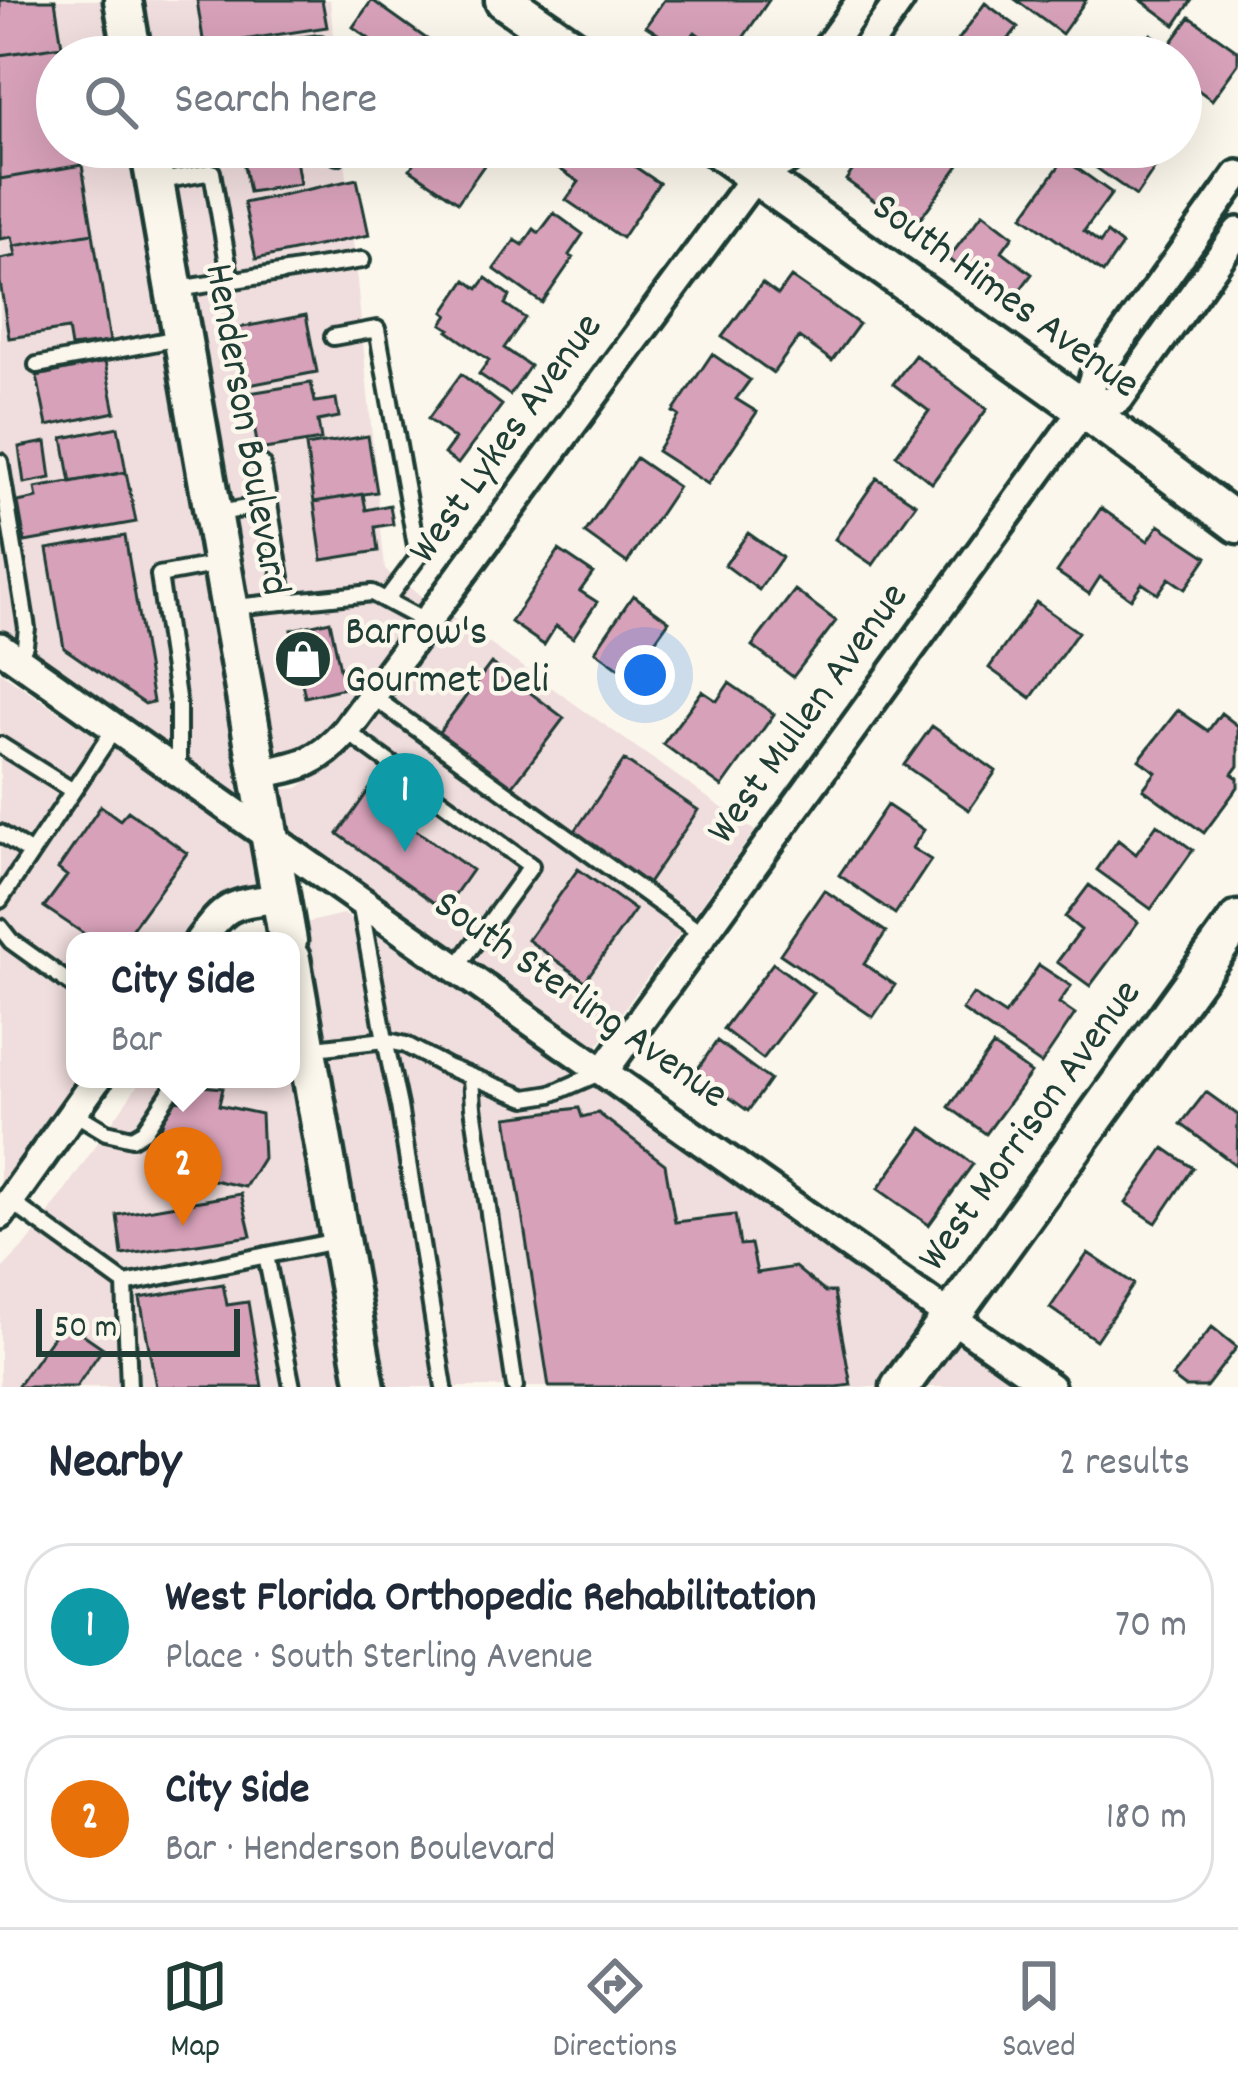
<!DOCTYPE html>
<html lang="en">
<head>
<meta charset="utf-8">
<style>
	body { margin:0; font-family:Dekko,sans-serif; background:#f6f6f7; color:#1f2937 }
	.scale { position:absolute; left:36px; bottom:30px; width:204px; box-sizing:border-box; padding-left:12px; border:6px solid #1f3d34; border-top:0; font-size:33px; line-height:42px; white-space:nowrap; color:#1f3d34; -webkit-text-stroke:9px #fbf7ec; paint-order:stroke }
	.you { position:absolute; left:645px; top:675px; width:42px; height:42px; margin:-30px; border:9px solid #fff; border-radius:50%; background:#1a73e8; box-shadow:0 0 0 18px #1a73e833 }
	.badge { display:grid; place-items:center; width:78px; height:78px; border-radius:50%; background:#1f3d34; color:#fff; font-size:39px; font-weight:700 }
	.pin { position:absolute; translate:-50% -99px; filter:drop-shadow(0 3px 6px #0008) }
	.pin::after { content:''; position:absolute; top:63px; width:42px; height:36px; background:inherit; clip-path:polygon(0 0,100% 0,50% 100%) }
	.popup { position:absolute; left:66px; top:932px; width:234px; height:156px; box-sizing:border-box; display:grid; place-content:center; border-radius:24px; background:#fff; filter:drop-shadow(0 3px 9px #0005); font-size:39px; white-space:nowrap; color:#747a83 }
	.popup b { font-size:45px; color:#1f2937 }
	.popup::after { content:''; position:absolute; left:50%; top:100%; margin-left:-24px; border:24px solid transparent; border-top-color:#fff }
	.list { margin:0; padding:0; list-style:none }
	h2 { display:flex; justify-content:space-between; align-items:center; height:156px; margin:0; padding:0 48px; font-size:51px }
	h2 small { font-size:39px; font-weight:400; color:#747a83 }
	.list li { display:grid; grid-template-columns:78px 1fr auto; gap:36px; align-items:center; box-sizing:border-box; height:168px; margin:0 24px 24px; padding:0 24px; border:3px solid #e0e1e3; border-radius:48px }
	.list b { display:block; font-size:45px; white-space:nowrap }
	.list p { margin:0; font-size:39px; white-space:nowrap; color:#747a83 }
	.list em { font-size:39px; font-style:normal; color:#747a83 }
	.icon { flex:none; width:66px; height:66px; fill:none; stroke:currentColor; stroke-width:2; stroke-linecap:round; stroke-linejoin:round }
	.map { position:relative; flex:none; width:1238px; height:1387px; overflow:hidden }
	.search { position:absolute; background:#fff; box-shadow:0 12px 48px #0002; left:36px; right:36px; top:36px; height:132px; display:flex; align-items:center; gap:30px; box-sizing:border-box; padding:0 42px; border-radius:66px; color:#747a83; font-size:45px }
	.sheet { height:540px; background:#fff }
	nav { display:flex; justify-content:space-around; align-items:center; box-sizing:border-box; height:168px; border-top:3px solid #e0e1e3; background:#fff; font-size:33px; color:#747a83 }
	nav a { display:grid; justify-items:center; gap:6px }
	nav .on { color:#1f3d34 }
	.map>svg:first-child { display:block }
	.built { fill:#f0dddd }
	.building { fill:#d7a1b9; stroke:#1f3d34; stroke-width:3 }
	.lines { fill:none; stroke-linecap:round; stroke-linejoin:round }
	.lane-casing { stroke:#1f3d34; stroke-width:22 }
	.street-casing { stroke:#1f3d34; stroke-width:36 }
	.secondary-casing { stroke:#1f3d34; stroke-width:45 }
	.lane { stroke:#fbf7ec; stroke-width:14 }
	.street { stroke:#fbf7ec; stroke-width:27 }
	.secondary { stroke:#fbf7ec; stroke-width:36 }
	.labels { text-anchor:middle; dominant-baseline:central; stroke-width:9; stroke-linejoin:round; paint-order:stroke }
	.street-label { font-size:42px; fill:#1f3d34; stroke:#fbf7ec }
	.poi-label { font-size:42px; fill:#1f3d34; stroke:#fbf7ec; text-anchor:start }
</style>
</head>
<body>
<div class="map">
<svg width="1238" height="1387" viewBox="0 0 1238 1387">
	<rect width="100%" height="100%" fill="#fbf7ec"/>
	<filter id="ink" filterUnits="userSpaceOnUse"><feTurbulence type="fractalNoise" baseFrequency=".00833" numOctaves="2"/><feDisplacementMap in="SourceGraphic" scale="24" xChannelSelector="R" yChannelSelector="G"/><feConvolveMatrix kernelMatrix="1 2 1 2 8 2 1 2 1" color-interpolation-filters="sRGB"/></filter>
	<g filter="url(#ink)">
		<!-- built -->
		<path class="built" d="M 0,0 L 107,0 L 117,57 L 57,57 L 57,147 L 133,147 L 248,806 L 0,639 Z
			M 138,0 L 330,0 L 335,57 L 148,57 Z
			M 164,147 L 344,147 L 385,570 L 424,598 L 335,721 L 281,761 L 271,761 Z
			M 450,616 L 755,831 L 596,1047 L 282,829 L 276,790 L 298,788 L 348,750 L 352,751 L 368,735 L 366,732 Z
			M 0,672 L 255,844 L 263,887 L 224,892 L 213,898 L 179,941 L 75,941 L 77,1079 L 0,1188 Z
			M 343,914 L 392,943 L 926,1321 L 879,1387 L 0,1387 L 0,1271 L 31,1239 L 142,1079 L 291,1079 L 291,941 L 238,941 L 240,939 Z
			M 961,1341 L 1025,1387 L 928,1387 Z"/>
		<!-- building -->
		<path class="building" d="M 0,0 L 55,0 L 62,46 L 0,55 Z
			M 197,0 L 322,0 L 327,27 L 204,46 Z
			M 372,0 L 445,52 L 442,57 L 394,57 L 353,27 Z
			M 664,0 L 769,0 L 730,57 L 695,32 L 682,50 L 646,26 Z
			M 1016,0 L 1086,0 L 1062,34 Z
			M 1141,0 L 1192,0 L 1175,25 Z
			M 985,3 L 1018,27 L 1007,41 L 1023,53 L 1021,57 L 946,57 Z
			M 1190,17 L 1238,51 L 1238,64 L 1212,100 L 1194,87 L 1181,106 L 1181,57 L 1134,57 L 1151,34 L 1169,46 Z
			M 62,46 L 64,57 L 57,57 L 57,147 L 79,147 L 82,165 L 0,179 L 0,55 Z
			M 263,147 L 294,147 L 300,184 L 249,192 L 241,151 Z
			M 415,147 L 497,147 L 458,202 L 410,169 L 422,151 Z
			M 549,147 L 606,147 L 659,183 L 622,238 L 566,200 L 579,182 L 542,157 Z
			M 869,147 L 972,147 L 913,229 L 846,180 Z
			M 1109,147 L 1169,147 L 1136,196 L 1095,167 Z
			M 1064,159 L 1112,193 L 1084,231 L 1100,243 L 1107,233 L 1122,245 L 1103,273 L 1023,216 Z
			M 82,165 L 93,233 L 14,246 L 12,237 L 0,239 L 0,179 Z
			M 357,179 L 369,235 L 256,259 L 244,203 Z
			M 554,213 L 583,234 L 569,255 L 573,258 L 542,303 L 494,269 L 515,240 L 523,245 L 534,229 L 539,233 Z
			M 983,213 L 1013,236 L 1002,251 L 1032,274 L 1009,305 L 948,259 Z
			M 93,233 L 110,342 L 71,347 L 68,329 L 9,338 L 0,282 L 0,259 L 16,256 L 14,246 Z
			M 791,277 L 859,324 L 832,361 L 799,337 L 773,373 L 722,337 L 762,283 L 778,295 Z
			M 486,278 L 510,296 L 505,304 L 525,318 L 504,348 L 530,366 L 510,395 L 479,374 L 489,360 L 448,331 L 450,329 L 442,324 L 448,315 L 444,312 L 466,280 L 478,289 Z
			M 306,315 L 317,372 L 249,385 L 238,328 Z
			M 712,354 L 750,380 L 736,399 L 757,412 L 708,484 L 657,451 L 679,416 L 673,412 Z
			M 915,355 L 987,409 L 932,483 L 896,455 L 929,411 L 893,384 Z
			M 105,362 L 115,412 L 47,426 L 37,376 Z
			M 461,374 L 502,405 L 458,464 L 444,454 L 455,439 L 428,419 Z
			M 311,383 L 315,402 L 336,399 L 339,417 L 318,421 L 321,440 L 258,450 L 249,393 Z
			M 118,427 L 126,472 L 71,483 L 63,438 Z
			M 368,436 L 377,492 L 314,502 L 306,446 Z
			M 46,442 L 51,478 L 24,483 L 19,447 Z
			M 636,458 L 678,487 L 627,563 L 585,533 Z
			M 126,472 L 136,522 L 25,542 L 18,502 L 37,498 L 35,488 Z
			M 877,478 L 916,504 L 873,565 L 835,539 Z
			M 363,494 L 366,510 L 390,505 L 393,524 L 375,527 L 378,551 L 322,560 L 314,502 Z
			M 1101,508 L 1148,541 L 1159,525 L 1207,557 L 1185,589 L 1169,578 L 1158,594 L 1142,583 L 1131,599 L 1100,577 L 1089,594 L 1057,572 Z
			M 748,533 L 782,557 L 759,590 L 725,565 Z
			M 125,536 L 153,702 L 145,704 L 64,648 L 47,549 Z
			M 559,550 L 593,573 L 580,591 L 597,602 L 573,638 L 556,626 L 544,645 L 511,622 Z
			M 795,590 L 836,621 L 793,677 L 752,646 Z
			M 633,595 L 669,621 L 630,676 L 595,651 Z
			M 1036,602 L 1078,632 L 1031,698 L 989,668 Z
			M 330,621 L 344,688 L 305,697 L 291,630 Z
			M 491,663 L 564,718 L 509,791 L 436,736 Z
			M 729,683 L 774,714 L 722,787 L 663,744 L 702,691 L 717,701 Z
			M 1178,710 L 1208,731 L 1221,713 L 1238,726 L 1238,766 L 1232,774 L 1238,778 L 1238,787 L 1204,833 L 1143,789 L 1156,772 L 1139,760 Z
			M 932,726 L 996,771 L 969,810 L 904,765 Z
			M 624,760 L 698,810 L 647,885 L 573,834 Z
			M 383,770 L 416,794 L 399,818 L 472,870 L 444,910 L 338,834 Z
			M 887,805 L 924,830 L 912,848 L 931,860 L 895,914 L 839,875 Z
			M 101,806 L 120,820 L 128,811 L 187,853 L 123,941 L 95,941 L 44,907 L 67,876 L 58,869 Z
			M 1157,824 L 1193,850 L 1151,909 L 1097,870 L 1118,840 L 1136,854 Z
			M 578,869 L 635,910 L 585,981 L 528,940 Z
			M 1089,885 L 1138,922 L 1090,986 L 1057,962 L 1081,930 L 1065,917 Z
			M 824,890 L 886,932 L 864,964 L 895,985 L 873,1017 L 780,954 Z
			M 773,963 L 813,993 L 763,1059 L 723,1029 Z
			M 1039,965 L 1071,986 L 1059,1003 L 1075,1014 L 1041,1064 L 962,1010 L 973,994 L 1005,1015 Z
			M 717,1041 L 770,1080 L 748,1111 L 695,1073 Z
			M 993,1046 L 1031,1073 L 986,1134 L 949,1107 Z
			M 191,1085 L 223,1088 L 219,1105 L 261,1114 L 263,1158 L 245,1187 L 150,1166 L 169,1100 L 185,1101 Z
			M 1206,1092 L 1238,1115 L 1237,1166 L 1181,1124 Z
			M 579,1108 L 582,1117 L 598,1113 L 665,1164 L 675,1222 L 735,1215 L 740,1245 L 751,1244 L 757,1273 L 795,1267 L 825,1292 L 834,1292 L 851,1385 L 837,1387 L 549,1387 L 507,1117 Z
			M 922,1128 L 973,1164 L 929,1225 L 878,1189 Z
			M 1164,1148 L 1193,1168 L 1156,1223 L 1126,1203 Z
			M 241,1194 L 251,1236 L 122,1255 L 117,1215 Z
			M 1088,1253 L 1134,1284 L 1096,1340 L 1050,1308 Z
			M 223,1284 L 227,1305 L 248,1302 L 262,1387 L 156,1387 L 140,1298 Z
			M 64,1321 L 103,1348 L 76,1387 L 17,1387 Z
			M 1212,1327 L 1237,1347 L 1206,1387 L 1185,1387 L 1172,1377 Z"/>
		<g class="lines">
			<defs>
				<path id="lane" d="M 222,57 L 320,44 L 322,57
					M 335,147 L 337,156
					M 155,182 L 212,172 L 231,281
					M 178,289 L 362,260
					M 333,337 L 377,329 L 418,557 L 386,600
					M 37,365 L 179,338
					M 0,462 L 27,628 L 25,645 L 18,659
					M 269,504 L 285,602
					M 214,514 L 269,504 L 262,464
					M 234,607 L 372,593 L 426,622
					M 372,696 L 703,935
					M 346,731 L 531,866 L 457,967
					M 0,745 L 73,791
					M 178,771 L 178,704 L 159,575 L 219,564
					M 0,833 L 31,853
					M 0,900 L 115,728
					M 0,927 L 11,941 L 75,987
					M 307,1049 L 385,1040 L 360,903
					M 471,1078 L 473,1107 L 515,1387
					M 73,1112 L 106,1132 L 132,1138 L 144,1131 L 179,1079
					M 10,1201 L 125,1284
					M 266,1255 L 292,1387
					M 129,1387 L 125,1284 L 336,1241
					M 444,1387 L 399,1106 L 385,1040 L 406,1045 L 447,1067 L 526,1098 L 551,1094 L 604,1071"/>
				<path id="street" d="M 821,57 L 862,0
					M 860,57 L 900,0
					M 1084,409 L 1119,399 L 1238,232
					M 0,647 L 1050,1387
					M 258,774 C 300,766 317,764 346,731 L 755,176 L 788,159 L 796,147
					M 199,941 C 229,901 232,905 280,898
					M 604,1071 L 1084,409 L 1094,377 L 1238,175
					M 0,1215 L 97,1079"/>
				<path id="secondary" d="M 123,0 L 133,57
					M 504,0 L 586,57
					M 149,147 L 288,941
					M 715,147 L 1084,409 L 1238,524
					M 291,959 L 366,1387
					M 900,1387 L 1238,920"/>
			</defs>
			<!-- lane casing -->
			<use href="#lane" class="lane-casing"/>
			<!-- street casing -->
			<use href="#street" class="street-casing"/>
			<!-- secondary casing -->
			<use href="#secondary" class="secondary-casing"/>
			<!-- lane -->
			<use href="#lane" class="lane"/>
			<!-- street -->
			<use href="#street" class="street"/>
			<!-- secondary -->
			<use href="#secondary" class="secondary"/>
		</g>
	</g>
	<!-- icons -->
	<defs>
		<symbol id="shop-disc" viewBox="-11 -11 22 22"><circle r="9.5" fill="#1f3d34" stroke="#fbf7ec"/><path d="M-5-2.5h2.3a2.7 3.5 0 0 1 5.4 0H5L5.5 6h-11ZM-1.5-2.5h3a1.5 2.3 0 0 0-3 0Z" fill="#fff"/></symbol>
	</defs>
	<g fill-rule="evenodd">
		<use href="#shop-disc" x="270" y="626" width="66" height="66"/>
	</g>
	<g class="labels">
		<!-- street labels -->
		<g class="street-label">
			<text transform="translate(1004 298) rotate(36)">South Himes Avenue</text>
			<text transform="translate(244 430) rotate(80)">Henderson Boulevard</text>
			<text transform="translate(508 440) rotate(-54)">West Lykes Avenue</text>
			<text transform="translate(810 715) rotate(-54)">West Mullen Avenue</text>
			<text transform="translate(579 1002) rotate(35)">South Sterling Avenue</text>
			<text transform="translate(1032 1127) rotate(-54)">West Morrison Avenue</text>
		</g>
		<!-- poi labels -->
		<g class="poi-label">
			<text x="345" y="635">Barrow's<tspan x="345" dy="48">Gourmet Deli</tspan></text>
		</g>
	</g>
</svg>
<div class="scale">50 m</div>
<div class="you"></div>
<div class="pin badge" style="left:405px;top:852px;background:#0f9aa8">1</div>
<div class="pin badge" style="left:183px;top:1226px;background:#e8710a">2</div>
<div class="popup"><b>City Side</b>Bar</div>
<div class="search"><svg class="icon" aria-label="search" viewBox="0 0 24 24"><circle cx="10" cy="10" r="6"/><path d="M15 15l6 6"/></svg>Search here</div>
</div>
<section class="sheet">
<h2>Nearby<small>2 results</small></h2>
<ul class="list">
<li><span class="badge" style="background:#0f9aa8">1</span><div><b>West Florida Orthopedic Rehabilitation</b><p>Place · South Sterling Avenue</p></div><em>70 m</em></li>
<li><span class="badge" style="background:#e8710a">2</span><div><b>City Side</b><p>Bar · Henderson Boulevard</p></div><em>180 m</em></li>
</ul>
</section>
<nav>
<a class="on"><svg class="icon" aria-label="map" viewBox="0 0 24 24"><path d="M3 6l6-2 6 2 6-2v14l-6 2-6-2-6 2zM9 4v14M15 6v14"/></svg>Map</a>
<a><svg class="icon" aria-label="directions" viewBox="0 0 24 24"><path d="M12 3l9 9-9 9-9-9zM9 14v-3h6M13 9l2 2-2 2"/></svg>Directions</a>
<a><svg class="icon" aria-label="saved" viewBox="0 0 24 24"><path d="M7 4h10v16l-5-4-5 4z"/></svg>Saved</a>
</nav>
</body>
</html>
